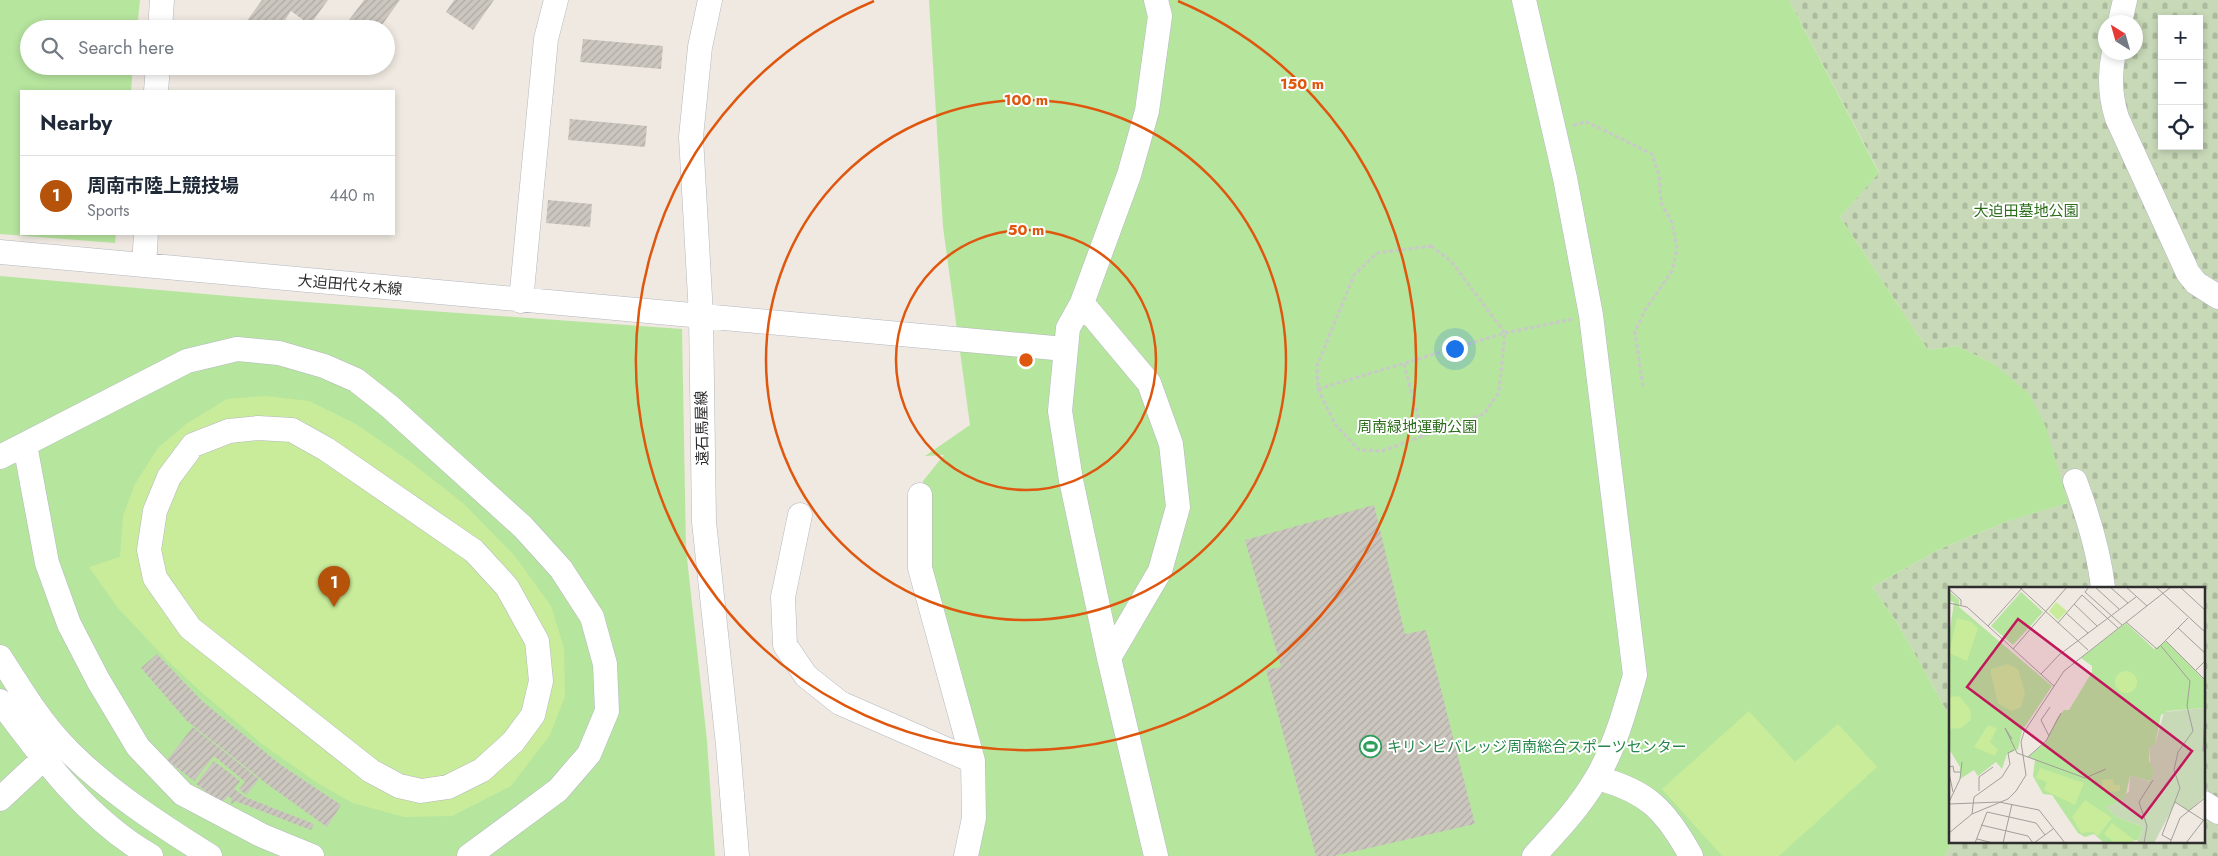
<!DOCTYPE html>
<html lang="en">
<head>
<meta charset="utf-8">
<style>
	body { margin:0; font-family:Jost,"Noto Sans JP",sans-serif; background:#f6f6f7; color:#1f2937 }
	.controls { position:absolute; right:15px; top:15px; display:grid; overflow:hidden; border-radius:0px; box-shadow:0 2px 8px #0003 }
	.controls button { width:45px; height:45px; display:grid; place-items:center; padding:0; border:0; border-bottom:1px solid #e0e1e3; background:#fff; color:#1f2937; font:25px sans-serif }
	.compass { position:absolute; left:2098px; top:15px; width:45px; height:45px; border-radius:50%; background:#fff; box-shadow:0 2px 8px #0003; rotate:323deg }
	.you { position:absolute; left:1454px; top:348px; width:18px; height:18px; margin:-12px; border:4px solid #fff; border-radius:50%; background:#1a73e8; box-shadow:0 0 0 8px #1a73e833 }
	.badge { display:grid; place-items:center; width:32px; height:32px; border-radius:50%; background:#b45309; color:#fff; font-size:16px; font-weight:700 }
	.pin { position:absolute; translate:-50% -41px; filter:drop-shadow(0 1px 2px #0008) }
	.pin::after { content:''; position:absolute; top:26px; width:18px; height:15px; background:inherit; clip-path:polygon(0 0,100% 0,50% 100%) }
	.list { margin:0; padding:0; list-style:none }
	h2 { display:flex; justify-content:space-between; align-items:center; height:65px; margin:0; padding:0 20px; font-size:21px }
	h2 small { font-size:16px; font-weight:400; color:#747a83 }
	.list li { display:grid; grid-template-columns:32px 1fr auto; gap:15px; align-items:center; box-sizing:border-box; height:80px; padding:0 20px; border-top:1px solid #e0e1e3 }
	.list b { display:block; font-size:19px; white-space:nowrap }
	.list p { margin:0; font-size:16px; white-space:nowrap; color:#747a83 }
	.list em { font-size:16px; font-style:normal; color:#747a83 }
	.icon { flex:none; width:28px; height:28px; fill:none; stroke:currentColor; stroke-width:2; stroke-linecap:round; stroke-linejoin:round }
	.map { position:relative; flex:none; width:2218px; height:856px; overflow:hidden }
	.search { position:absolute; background:#fff; box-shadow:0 2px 8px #0003; left:20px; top:20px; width:375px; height:55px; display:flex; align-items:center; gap:12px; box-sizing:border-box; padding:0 18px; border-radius:28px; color:#747a83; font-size:19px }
	.panel { position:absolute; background:#fff; box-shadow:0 2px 8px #0003; left:20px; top:90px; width:375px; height:145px; border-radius:0px }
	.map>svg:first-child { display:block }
	.cemetery { fill:url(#cemetery-stones); fill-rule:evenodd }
	.park { fill:#b6e59e }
	.pitch { fill:#c9ec9a }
	.building { fill:url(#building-hatch) }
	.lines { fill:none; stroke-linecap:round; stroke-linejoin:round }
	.minor-casing { stroke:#b4b7c1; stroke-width:25 }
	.path { stroke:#c9c9c9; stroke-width:3; stroke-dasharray:4 2.5; stroke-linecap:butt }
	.minor { stroke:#fff; stroke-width:24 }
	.ring { fill:none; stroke:#df570e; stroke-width:2.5 }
	.labels { text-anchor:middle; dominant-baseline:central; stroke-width:4; stroke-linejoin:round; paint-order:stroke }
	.park-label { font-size:15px; fill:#2c6e1b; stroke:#fff }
	.street-label { font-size:15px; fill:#2e2e2e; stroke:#fff }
	.leisure-label { font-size:15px; fill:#27864d; stroke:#fff; text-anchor:start }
	.inset-road { fill:none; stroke:#a29e99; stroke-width:1 }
	.view { fill:#c2185b; fill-opacity:0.15; stroke:#c2185b; stroke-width:2.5 }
	.inset-edge { fill:none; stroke:#2e2e2e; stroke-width:2.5 }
	.centre { fill:#df570e; stroke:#fff; stroke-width:2.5 }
	.ring-label { font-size:15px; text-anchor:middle; font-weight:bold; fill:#df570e; stroke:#fff; stroke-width:4; stroke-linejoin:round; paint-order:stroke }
</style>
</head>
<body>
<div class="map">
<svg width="2218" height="856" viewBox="0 0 2218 856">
	<defs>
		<pattern id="cemetery-stones" width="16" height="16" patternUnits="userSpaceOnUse" patternTransform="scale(1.25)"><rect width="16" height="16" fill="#c8d9b8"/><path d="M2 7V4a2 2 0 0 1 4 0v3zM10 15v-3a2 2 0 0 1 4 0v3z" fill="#acbb9e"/></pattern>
		<pattern id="building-hatch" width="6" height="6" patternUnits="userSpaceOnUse" patternTransform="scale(1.25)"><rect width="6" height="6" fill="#cbc7bf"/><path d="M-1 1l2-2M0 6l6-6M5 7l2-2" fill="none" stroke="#afaba4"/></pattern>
	</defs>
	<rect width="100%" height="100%" fill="#efe9e1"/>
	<!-- cemetery -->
	<path class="cemetery" d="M 1789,0 L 2218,0 L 2218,856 L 1945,856 L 1952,842 L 2204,842 L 2204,588 L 1950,588 L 1950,717 L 1898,624 L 1872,587 L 1940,549 L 2008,521 L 2067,503 L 1994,364 L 1957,346 L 1928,350 L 1840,217 L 1879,172 ZM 2162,19 L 2199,19 L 2199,146 L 2162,146 ZM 2106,22 L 2136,22 L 2136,52 L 2106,52 Z"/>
	<!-- park -->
	<path class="park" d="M 0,0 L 140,0 L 137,29 L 29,29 L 29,66 L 133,66 L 131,91 L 21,91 L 21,234 L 116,234 L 115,243 L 0,234 Z
		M 929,0 L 1789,0 L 1879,173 L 1840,217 L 1928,350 L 1957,346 L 1994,364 L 2029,394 L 2046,427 L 2068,503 L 2008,521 L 1940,549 L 1872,587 L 1898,624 L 1950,717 L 1952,842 L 1945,856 L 967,856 L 974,823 L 918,565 L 923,481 L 944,455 L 925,456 L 970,425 L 943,227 Z
		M 0,276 L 251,298 L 682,329 L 686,549 L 707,741 L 715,856 L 0,856 Z"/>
	<!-- pitch -->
	<path class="pitch" d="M 266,396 L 309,401 L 356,424 L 412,463 L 464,504 L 514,555 L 551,606 L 564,648 L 565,696 L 550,735 L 511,786 L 452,816 L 404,817 L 353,803 L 319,784 L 262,744 L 199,690 L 169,662 L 117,607 L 89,567 L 120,557 L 123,516 L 135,484 L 158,448 L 186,424 L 227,399 Z
		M 1749,711 L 1795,762 L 1838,724 L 1877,767 L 1779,856 L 1722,856 L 1662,789 Z"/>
	<!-- building -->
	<path class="building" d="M 262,0 L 328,0 L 310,25 L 291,11 L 279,29 L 256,29 L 246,22 Z
		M 364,0 L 400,0 L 379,29 L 360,29 L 349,20 Z
		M 454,0 L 494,0 L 473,30 L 446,12 Z
		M 583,39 L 663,46 L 661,69 L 580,62 Z
		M 570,119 L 647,126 L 645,147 L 568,140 Z
		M 548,200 L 592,204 L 590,227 L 546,223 Z
		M 1374,505 L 1405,634 L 1426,630 L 1475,824 L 1334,856 L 1316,856 L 1266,670 L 1281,667 L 1245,540 Z
		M 157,654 L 203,702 L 281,765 L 341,805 L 327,827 L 267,784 L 187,721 L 141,668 Z
		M 193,727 L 259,779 L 246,795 L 239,789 L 245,782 L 214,756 L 194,781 L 167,760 Z
		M 214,761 L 240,781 L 234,789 L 245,797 L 314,824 L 311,830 L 235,801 L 232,804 L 230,802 L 232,799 L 228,796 L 222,803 L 196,784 Z"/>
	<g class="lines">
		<defs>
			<path id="minor" d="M 710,0 L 700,47 L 691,137 L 701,315 L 704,522 L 728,745 L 737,856
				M 1156,0 L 1160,16 L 1147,111 L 1129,175 L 1082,303 L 1068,328 L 1060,411 L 1071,480 L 1109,658 L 1156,856
				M 1524,0 L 1565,178 L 1591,315 L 1635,675 C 1625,710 1615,747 1596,779 C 1579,808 1556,832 1534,856
				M 2120,22 L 2125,0
				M 160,29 L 162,0
				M 2114,52 C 2109,75 2110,96 2117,118 L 2188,273 L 2196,283 L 2218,297
				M 156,91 L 158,66
				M 0,252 L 1065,349
				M 144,265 L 146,234
				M 521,301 L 546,39 L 556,0
				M 1082,303 L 1149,383 L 1171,444 L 1178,507 L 1160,571 L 1109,658
				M 258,428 L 292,430 L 326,449 L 474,551 L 507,587 L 537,641 L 541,681 L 533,715 L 513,742 L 482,770 L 448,787 L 421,791 L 399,786 L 371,771 L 190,628 L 155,578 L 149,550 L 155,511 L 169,477 L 193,445 L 229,431 Z
				M 25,445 L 47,563 L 69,624 L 98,680 L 138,747 L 183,794 L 263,836 L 312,856
				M 0,457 L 187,361 L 237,349 L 279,353 L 324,366 L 356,380 L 389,406 L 523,527 L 561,569 L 592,617 L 605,664 L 607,711 L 589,754 L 558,790 L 469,856
				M 2075,481 C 2088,516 2099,551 2103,588
				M 920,495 L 920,568 L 973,761 L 974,818 L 966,856
				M 800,515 L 783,597 L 785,645 L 806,676 L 840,703 L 973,761
				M 0,657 C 19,686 38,719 62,744 C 103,788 159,824 210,856
				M 0,701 C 42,758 88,820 151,856
				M 1597,778 C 1648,791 1666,811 1691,856
				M 0,799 L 55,748
				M 2204,803 L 2218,812"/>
		</defs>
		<!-- minor casing -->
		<use href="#minor" class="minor-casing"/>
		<!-- path -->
		<path class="path" d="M 1573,125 L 1587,122 L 1652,154 L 1659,176 L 1661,203 L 1672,222 L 1677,248 L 1672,271 L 1645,310 L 1635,332 L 1643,387
			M 1431,246 L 1451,261 L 1505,333 L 1499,392 L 1484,414 L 1382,451 L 1359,450 L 1335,424 L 1318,389 L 1317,366 L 1354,275 L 1377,253 Z
			M 1404,364 L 1423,436
			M 1318,389 L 1505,333 L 1573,319"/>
		<!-- minor -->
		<use href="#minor" class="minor"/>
	</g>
	<!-- distance rings -->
	<g class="ring">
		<circle cx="1026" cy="360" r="130"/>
		<circle cx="1026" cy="360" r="260"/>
		<path d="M1178 1A390 390 0 1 1 874 1"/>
	</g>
	<!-- icons -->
	<defs>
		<symbol id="stadium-ring" viewBox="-11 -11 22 22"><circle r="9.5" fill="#fff" stroke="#2e9e5b" stroke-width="1.5"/><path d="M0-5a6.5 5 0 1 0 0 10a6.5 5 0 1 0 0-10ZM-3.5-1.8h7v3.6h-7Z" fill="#2e9e5b"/></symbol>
	</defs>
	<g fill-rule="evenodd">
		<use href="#stadium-ring" x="1358" y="734" width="25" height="25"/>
	</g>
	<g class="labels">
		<!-- park labels -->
		<g class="park-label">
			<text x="2026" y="211">大迫田墓地公園</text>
			<text x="1417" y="427">周南緑地運動公園</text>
		</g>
		<!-- street labels -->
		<g class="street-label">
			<text transform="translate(350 285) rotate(5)">大迫田代々木線</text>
			<text transform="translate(702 428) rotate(-91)">遠石馬屋線</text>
		</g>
		<!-- leisure labels -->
		<g class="leisure-label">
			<text x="1387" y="747">キリンビバレッジ周南総合スポーツセンター</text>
		</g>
	</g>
	<!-- overview -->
	<g transform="translate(1949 587)">
		<rect width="256" height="256" fill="#efe9e1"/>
		<path d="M 255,121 L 256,209 L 240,224 L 227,215 L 205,256 L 188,256 L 194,240 L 168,230 L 157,220 L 159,217 L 180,205 L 181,189 L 201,194 L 201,158 L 206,157 L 215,125 Z" fill="#c8d9b8"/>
		<path d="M 0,4 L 10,13 L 10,20 L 103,99 L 73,144 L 69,162 L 58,167 L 53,182 L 47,175 L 29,189 L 25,183 L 11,192 L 11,180 L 0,162 L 0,49 L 5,15 L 0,14 ZM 72,5 L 94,25 L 64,58 L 42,39 ZM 177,36 L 205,62 L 217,54 L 256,94 L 255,121 L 219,124 L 212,128 L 206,157 L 201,159 L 200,174 L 205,183 L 202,194 L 181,189 L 176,211 L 157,220 L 168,230 L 194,240 L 189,253 L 155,256 L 145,247 L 136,250 L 129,246 L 103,208 L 94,207 L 84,189 L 86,173 L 79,170 L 97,155 L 108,131 L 115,123 L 120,123 L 143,85 L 143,79 L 132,71 Z" fill="#b6e59e"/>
		<path d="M 107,15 L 118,24 L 109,33 L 100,24 ZM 8,31 L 23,35 L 29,41 L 18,74 L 0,66 ZM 58,77 L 69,82 L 76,106 L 72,120 L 62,124 L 49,116 L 42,87 L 42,82 ZM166 95a11 11 0 1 1 22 0a11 11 0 1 1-22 0ZM 10,109 L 21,122 L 22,133 L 12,141 L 0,142 L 0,110 ZM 39,138 L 48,142 L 41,155 L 49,163 L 46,169 L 25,160 ZM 91,181 L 135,196 L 126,218 L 95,203 L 98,195 L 87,191 ZM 164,192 L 165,198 L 171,198 L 171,204 L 154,205 L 153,193 ZM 136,213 L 163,231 L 149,249 L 144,245 L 132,246 L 123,230 ZM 163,236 L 185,253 L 184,256 L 166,256 L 155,247 Z" fill="#c9ec9a"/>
		<path class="inset-road" d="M 70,0 L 139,63M 140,0 L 136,5 L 173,38M 146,0 L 170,22M 161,0 L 179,16M 177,0 L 198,19M 207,0 L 257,46M 231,0 L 257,24M 0,2 L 12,13 L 12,18M 0,16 L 18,20 L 105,99M 125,17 L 148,39M 117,26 L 139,46M 177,35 L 208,62 L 239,31M 109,36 L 133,8 L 169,41M 39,39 L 74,0M 229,41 L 257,67M 217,54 L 257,94M 212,59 L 241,94 L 238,119 L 244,144 L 229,165 L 225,183 L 231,201 L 213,248 L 222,253M 64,62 L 118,0M 246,84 L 257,73M 92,87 L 110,68 L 187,10M 257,105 L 254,164 L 257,164M 100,149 L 92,133 L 101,120M 63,152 L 56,141 L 68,166 L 136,191 L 157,182M 79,170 L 97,154 L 112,126M 0,180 L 4,179 L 5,185 L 11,185M 0,186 L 4,205M 30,204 L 30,190 L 44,180M 0,215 L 11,192 L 13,175M 226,215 L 254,233M 0,217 L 50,215 L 90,223 L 116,256M 23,227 L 25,210 L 53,190 L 61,177 L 59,166 L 65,163M 32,238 L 79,249 L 84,256M 0,246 L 23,227 L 59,212 L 67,204 L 77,188 L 72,155 L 75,145 L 115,84 L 222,0M 28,252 L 44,256M 26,256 L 38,225 L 87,236 L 96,248M 54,256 L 63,217M 85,256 L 104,242M 195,256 L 198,239 L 190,215 L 204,193M 221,256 L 231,231 L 257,210M 237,256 L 257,230"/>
		<path class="view" d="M 69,32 L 243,164 L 193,231 L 18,100 Z"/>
		<rect width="256" height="256" class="inset-edge"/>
	</g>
	<circle cx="1026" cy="360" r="8" class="centre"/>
	<g class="ring-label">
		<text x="1302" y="89">150 m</text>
		<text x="1026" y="105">100 m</text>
		<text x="1026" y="235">50 m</text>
	</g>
</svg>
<div class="controls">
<button>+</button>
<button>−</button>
<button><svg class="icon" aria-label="locate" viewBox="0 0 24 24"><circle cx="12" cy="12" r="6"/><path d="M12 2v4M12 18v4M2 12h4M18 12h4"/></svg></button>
</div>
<svg class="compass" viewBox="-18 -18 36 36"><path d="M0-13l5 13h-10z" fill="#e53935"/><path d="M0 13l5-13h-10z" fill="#747a83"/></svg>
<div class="you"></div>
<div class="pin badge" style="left:334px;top:607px">1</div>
<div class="search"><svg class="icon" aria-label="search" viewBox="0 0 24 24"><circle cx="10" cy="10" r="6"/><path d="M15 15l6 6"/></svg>Search here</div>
<section class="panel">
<h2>Nearby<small></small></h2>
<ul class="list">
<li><span class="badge">1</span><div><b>周南市陸上競技場</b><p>Sports</p></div><em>440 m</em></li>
</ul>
</section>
</div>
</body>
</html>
